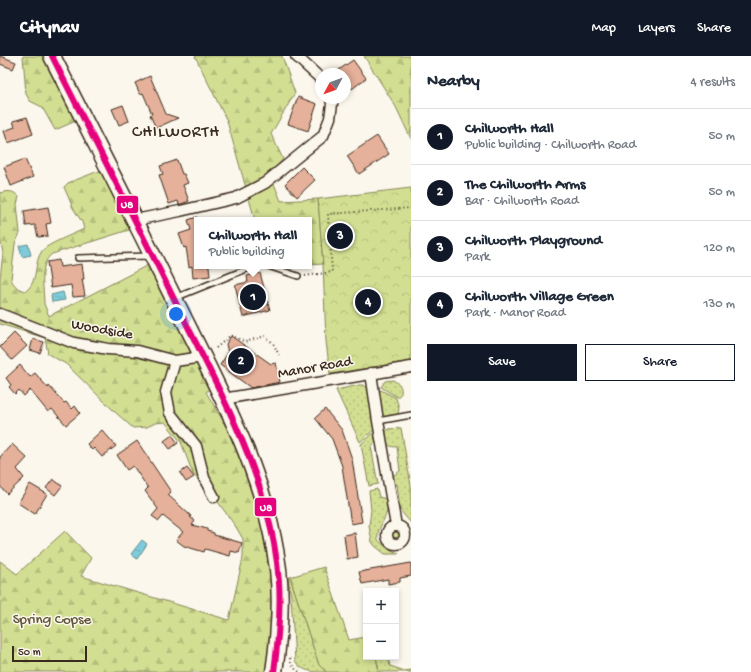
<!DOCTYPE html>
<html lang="en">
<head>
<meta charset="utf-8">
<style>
	body { margin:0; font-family:"Gochi Hand",sans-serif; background:#f6f6f7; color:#1f2937 }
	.controls { position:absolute; right:12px; bottom:12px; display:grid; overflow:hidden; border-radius:0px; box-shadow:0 2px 6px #0003 }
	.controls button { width:36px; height:36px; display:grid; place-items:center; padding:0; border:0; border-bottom:1px solid #e0e1e3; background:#fff; color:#1f2937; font:20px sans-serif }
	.compass { position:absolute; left:315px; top:12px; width:36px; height:36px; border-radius:50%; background:#fff; box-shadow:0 2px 6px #0003; rotate:229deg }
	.scale { position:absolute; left:12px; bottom:10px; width:75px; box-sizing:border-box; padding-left:4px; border:2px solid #3b2a1e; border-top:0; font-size:11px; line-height:14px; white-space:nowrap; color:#3b2a1e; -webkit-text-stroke:3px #fbf7ec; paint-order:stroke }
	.you { position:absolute; left:176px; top:258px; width:14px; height:14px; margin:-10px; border:3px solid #fff; border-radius:50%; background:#1a73e8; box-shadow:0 0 0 6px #1a73e833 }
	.badge { display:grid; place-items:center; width:26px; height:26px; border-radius:50%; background:#111827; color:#fff; font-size:13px; font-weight:700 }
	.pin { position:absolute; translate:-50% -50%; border:2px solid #fff; box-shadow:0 1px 4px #0006 }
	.popup { position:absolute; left:194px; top:161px; width:118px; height:52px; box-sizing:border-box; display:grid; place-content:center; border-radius:0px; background:#fff; filter:drop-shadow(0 1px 3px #0005); font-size:13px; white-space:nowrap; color:#747a83 }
	.popup b { font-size:15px; color:#1f2937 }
	.popup::after { content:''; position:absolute; left:50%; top:100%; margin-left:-8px; border:8px solid transparent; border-top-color:#fff }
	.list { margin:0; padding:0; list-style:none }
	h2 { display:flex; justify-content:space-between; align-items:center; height:52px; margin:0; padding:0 16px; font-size:17px }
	h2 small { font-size:13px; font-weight:400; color:#747a83 }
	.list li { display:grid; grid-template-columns:26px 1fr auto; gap:12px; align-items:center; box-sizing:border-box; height:56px; padding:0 16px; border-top:1px solid #e0e1e3 }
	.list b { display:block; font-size:15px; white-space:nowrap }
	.list p { margin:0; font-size:13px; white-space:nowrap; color:#747a83 }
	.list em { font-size:13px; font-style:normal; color:#747a83 }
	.actions { display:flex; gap:8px; padding:12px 16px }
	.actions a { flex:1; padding:9px 0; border:1px solid #111827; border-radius:0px; text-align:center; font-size:14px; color:#111827 }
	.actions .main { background:#111827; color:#fff }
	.map { position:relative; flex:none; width:411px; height:616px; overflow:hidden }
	header { display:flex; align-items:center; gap:24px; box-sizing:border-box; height:56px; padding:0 20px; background:#111827; color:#fff }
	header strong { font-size:19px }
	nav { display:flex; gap:22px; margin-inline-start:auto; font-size:14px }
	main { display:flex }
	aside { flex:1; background:#fff }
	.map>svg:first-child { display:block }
	.grass { fill:url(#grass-dots); stroke:#868458 }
	.forest { fill:url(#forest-firs); stroke:#868458 }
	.park { fill:url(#park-crowns); stroke:#868458 }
	.water { fill:url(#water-ripples); stroke:#638b8f }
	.building { fill:#e6b19a; stroke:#3b2a1e }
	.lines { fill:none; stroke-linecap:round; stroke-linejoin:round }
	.lane-casing { stroke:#3b2a1e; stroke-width:8 }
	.street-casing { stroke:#3b2a1e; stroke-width:13 }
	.primary-casing { stroke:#3b2a1e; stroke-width:19 }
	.path { stroke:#3b2a1e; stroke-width:2; stroke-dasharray:1 3; stroke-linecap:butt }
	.lane { stroke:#fbf7ec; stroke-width:5 }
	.street { stroke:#fbf7ec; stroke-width:10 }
	.primary { stroke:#fbf7ec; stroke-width:16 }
	.bus-1-casing { stroke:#fbf7ec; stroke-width:9 }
	.bus-1 { stroke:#e5007d; stroke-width:6 }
	.labels { text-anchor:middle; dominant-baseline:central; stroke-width:3; stroke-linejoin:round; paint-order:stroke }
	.street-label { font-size:15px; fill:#3b2a1e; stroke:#fbf7ec }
	.park-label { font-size:15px; fill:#61573b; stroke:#fbf7ec }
	.quarter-label { font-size:17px; letter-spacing:1px; fill:#3b2a1e; stroke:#fbf7ec }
	.line-badge { stroke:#fbf7ec; stroke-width:1.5 }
	.badge-label { font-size:11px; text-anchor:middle; font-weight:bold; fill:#fff }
</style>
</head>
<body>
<header>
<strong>Citynav</strong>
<nav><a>Map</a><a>Layers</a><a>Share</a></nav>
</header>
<main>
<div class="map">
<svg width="411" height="616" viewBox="0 0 411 616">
	<defs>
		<pattern id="grass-dots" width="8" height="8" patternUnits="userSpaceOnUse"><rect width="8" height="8" fill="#d2df92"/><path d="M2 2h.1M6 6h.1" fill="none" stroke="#b5c07d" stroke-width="1.8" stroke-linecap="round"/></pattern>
		<pattern id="forest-firs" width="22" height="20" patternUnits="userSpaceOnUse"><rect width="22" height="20" fill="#d2df92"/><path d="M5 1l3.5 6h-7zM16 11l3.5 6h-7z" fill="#b5c07d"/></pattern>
		<pattern id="park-crowns" width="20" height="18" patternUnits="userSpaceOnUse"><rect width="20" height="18" fill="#d2df92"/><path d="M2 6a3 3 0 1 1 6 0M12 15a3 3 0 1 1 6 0" fill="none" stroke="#b5c07d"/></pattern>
		<pattern id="water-ripples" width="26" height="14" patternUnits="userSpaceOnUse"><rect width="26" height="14" fill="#7eccdb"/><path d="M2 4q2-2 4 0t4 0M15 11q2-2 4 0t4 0" fill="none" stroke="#6eafbc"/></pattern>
	</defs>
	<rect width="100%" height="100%" fill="#fbf7ec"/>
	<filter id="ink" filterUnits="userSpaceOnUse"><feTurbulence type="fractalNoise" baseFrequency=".025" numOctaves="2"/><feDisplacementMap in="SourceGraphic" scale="8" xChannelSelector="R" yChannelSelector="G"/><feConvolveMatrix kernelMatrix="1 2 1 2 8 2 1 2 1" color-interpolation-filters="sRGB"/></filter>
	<g filter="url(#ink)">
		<!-- grass -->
		<path class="grass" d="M 393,324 L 399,328 C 402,333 403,338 397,341 L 381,331 L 385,325 Z
			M 359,329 L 363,329 L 369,333 L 377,371 L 360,386 L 336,334 Z
			M 381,334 L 396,342 L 399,352 L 398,358 L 388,361 L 383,361 C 379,355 378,343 379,336 Z
			M 401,372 L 411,430 L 411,467 L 404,459 L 400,453 L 397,428 L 393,428 L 393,420 L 400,415 L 397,391 C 387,391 387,388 384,379 L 388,373 Z
			M 376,375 L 380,383 L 371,390 L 378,428 L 369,430 L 361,388 Z
			M 377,433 L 379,441 L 386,443 C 392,460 376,469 378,484 L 388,493 L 399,497 L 398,498 L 385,498 L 375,490 L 372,486 L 369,470 L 371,454 L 369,435 Z
			M390.5 479a5.5 5.5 0 1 1 11 0a5.5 5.5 0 1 1-11 0Z
			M 290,521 L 319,609 L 326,616 C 313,616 302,616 295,605 L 291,540 L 288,522 Z
			M 376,601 L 388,601 L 390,610 L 405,615 L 411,614 L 411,616 L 379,616 Z"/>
		<!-- forest -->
		<path class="forest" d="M 23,0 L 46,0 L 76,65 L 55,74 L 42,51 L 30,45 L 26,38 Z
			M 195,0 L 282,0 L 295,37 L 271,78 L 283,103 L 270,118 L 281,145 L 318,143 L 323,208 L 309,209 L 309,164 L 255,164 L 227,65 Z
			M 364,0 L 411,0 L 411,83 L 396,51 Z
			M 96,116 L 104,117 L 132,173 L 52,198 C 38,208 44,233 44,248 L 49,260 L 148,209 L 211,332 L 206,336 L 222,363 L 238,394 L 260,461 L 272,527 L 270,607 L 267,616 L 0,616 L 0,505 L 17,518 L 65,475 L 91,502 L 81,520 L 229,564 L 243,502 L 243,483 L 236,471 L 218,446 L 193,418 L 181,386 L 165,366 L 155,367 L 147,371 L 133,372 L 115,356 L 66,308 L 48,298 L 45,282 L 0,268 L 0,222 L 3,197 L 0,182 L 0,137 C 8,135 13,134 19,141 L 17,148 L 20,177 L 15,188 L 11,223 C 14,230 19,234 26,235 C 39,225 33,207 42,195 C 47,188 74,178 84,173 L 82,166 L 73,152 L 64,131 L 68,127 Z
			M 324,511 L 349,584 L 366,581 L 366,601 L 376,601 L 379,616 L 326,616 L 319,609 L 290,521 Z"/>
		<!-- park -->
		<path class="park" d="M 411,132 L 411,305 L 330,318 L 326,285 L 323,208 L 318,143 Z"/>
		<!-- water -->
		<path class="water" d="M 28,188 L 31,199 L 22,201 L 19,190 Z
			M 63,236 L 65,244 L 52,246 L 51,239 Z
			M 142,484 L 147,488 L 137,503 L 131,498 Z"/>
		<!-- building -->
		<path class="building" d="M 0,0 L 16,6 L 13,13 L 0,8 Z
			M 353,4 L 366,22 L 352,33 L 345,24 L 345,18 L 333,18 Z
			M 150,20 L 166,58 L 178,62 L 156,72 L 150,59 L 152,58 L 143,37 L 140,38 L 135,27 Z
			M 298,41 L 317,48 L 308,75 L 288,68 Z
			M 123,49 L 129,65 L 119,69 L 112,53 Z
			M 27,61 L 33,78 L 8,87 L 4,75 L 15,71 L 13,65 Z
			M 377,80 L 389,98 L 359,118 L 347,100 Z
			M 25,103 L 33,121 L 11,130 L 4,111 Z
			M 177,104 L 182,118 L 184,118 L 188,127 L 183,129 L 189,145 L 179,149 L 178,145 L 169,148 L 159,119 L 163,118 L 160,110 Z
			M 302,111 L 315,124 L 297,141 L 285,128 Z
			M 48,151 L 51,167 L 46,168 L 48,180 L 38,181 L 35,169 L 26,170 L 24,155 Z
			M 197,161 L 197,210 L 195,210 L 209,210 L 210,220 L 193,222 L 192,210 L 189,211 L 186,191 L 184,192 L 179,178 L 191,174 L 188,164 Z
			M 59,204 L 60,211 L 82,208 L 84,223 L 82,223 L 85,240 L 73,241 L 71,229 L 51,232 L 47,206 Z
			M 260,217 L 270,254 L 243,261 L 235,229 L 248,226 L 247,220 Z
			M 14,277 L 27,290 L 12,304 L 0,291 Z
			M 231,280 L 271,308 L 276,307 L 280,326 L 251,332 L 220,309 L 228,297 L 226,288 Z
			M 33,283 L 44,286 L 40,297 L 30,294 Z
			M 20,309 L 30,321 L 35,317 L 48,332 L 49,330 L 64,347 L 66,346 L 72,353 L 75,350 L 80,357 L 66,369 L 52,353 L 48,356 L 30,334 L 24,340 L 19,334 L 15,338 L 9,331 L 11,329 L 6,322 Z
			M 325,353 L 342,374 L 352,403 L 362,466 L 351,468 L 342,410 L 332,383 L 315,362 Z
			M 102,374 L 116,390 L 102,401 L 94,392 L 92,394 L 87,388 Z
			M 172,379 L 178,387 L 170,393 L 164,385 Z
			M 137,385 L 171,436 L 168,439 L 191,460 L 190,461 L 195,465 L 192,469 L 207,473 L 207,475 L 214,477 L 214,479 L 242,487 L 239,497 L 231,495 L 230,500 L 205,493 L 204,496 L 184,490 L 176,484 L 183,476 L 163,460 L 159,465 L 152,460 L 158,453 L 145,435 L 148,432 L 133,410 L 127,414 L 117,399 Z
			M 12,388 L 27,402 L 17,413 L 24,422 L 7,438 L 0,430 L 0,401 Z
			M 187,412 L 194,421 L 186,426 L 180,417 Z
			M 53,423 L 62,430 L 55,439 L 46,432 Z
			M 30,428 L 47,438 L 35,458 L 18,447 Z
			M 355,477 L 358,501 L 347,503 L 344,479 Z
			M 411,507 L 411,520 L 400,522 L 400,526 L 388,528 L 388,523 L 362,528 L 359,516 Z"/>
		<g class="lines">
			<defs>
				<path id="lane" d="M 78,202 L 150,200
					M 268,210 L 298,220
					M 175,242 L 254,210
					M 378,365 L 411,359"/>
				<path id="street" d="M 296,0 L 321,23
					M 134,162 L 140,163 L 180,155 L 236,142 L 265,127 L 323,80 L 330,62 L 332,48 L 331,42
					M 0,258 L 74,287 L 108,293 L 137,295 L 175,305 L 203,301
					M 175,305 L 166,336 L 170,357 L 196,390 L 204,422 L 214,441
					M 371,317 L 378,365 L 396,470
					M 223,343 L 411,311
					M387 479a9 9 0 1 1 18 0a9 9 0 1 1-18 0Z"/>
				<path id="primary" d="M 52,0 C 93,82 135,163 175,245 C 217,331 266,416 278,513 C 282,547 279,582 274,616"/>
			</defs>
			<!-- lane casing -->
			<use href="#lane" class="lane-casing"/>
			<!-- street casing -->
			<use href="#street" class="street-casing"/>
			<!-- primary casing -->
			<use href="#primary" class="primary-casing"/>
			<!-- path -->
			<path class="path" d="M 305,220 L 332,216 L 328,158 L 411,152
				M 216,292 L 231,279 L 245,286 L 265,280 L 273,287 L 279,299
				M 290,602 C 291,609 294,613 300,616"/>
			<!-- lane -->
			<use href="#lane" class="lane"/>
			<!-- street -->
			<use href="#street" class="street"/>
			<!-- primary -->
			<use href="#primary" class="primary"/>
			<defs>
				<path id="bus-1" d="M 52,0 C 93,82 135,163 175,245 C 219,334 272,426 279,526 C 281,556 278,586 274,616"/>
			</defs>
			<!-- bus-1 casing -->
			<use href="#bus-1" class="bus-1-casing"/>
			<!-- bus-1 -->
			<use href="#bus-1" class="bus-1"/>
		</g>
	</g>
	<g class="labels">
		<!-- street labels -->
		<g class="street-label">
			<text transform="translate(102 274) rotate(10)">Woodside</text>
			<text transform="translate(315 312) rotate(-10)">Manor Road</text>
		</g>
		<!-- park labels -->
		<g class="park-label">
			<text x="52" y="564">Spring Copse</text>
		</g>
		<!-- quarter labels -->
		<g class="quarter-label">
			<text x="176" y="77">CHILWORTH</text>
		</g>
	</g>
	<g class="line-badge">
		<rect x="116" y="139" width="23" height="19" rx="4" fill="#e5007d"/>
		<rect x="254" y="441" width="23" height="20" rx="4" fill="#e5007d"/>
	</g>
	<g class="badge-label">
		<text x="127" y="152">U8</text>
		<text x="266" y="455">U8</text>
	</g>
</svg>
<div class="controls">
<button>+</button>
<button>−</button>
</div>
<svg class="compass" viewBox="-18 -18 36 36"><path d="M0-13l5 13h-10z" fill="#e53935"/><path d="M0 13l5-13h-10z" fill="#747a83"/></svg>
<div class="scale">50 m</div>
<div class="you"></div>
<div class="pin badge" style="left:253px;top:241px">1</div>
<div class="popup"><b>Chilworth Hall</b>Public building</div>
<div class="pin badge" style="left:241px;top:305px">2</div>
<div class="pin badge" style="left:340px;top:180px">3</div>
<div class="pin badge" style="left:368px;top:246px">4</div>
</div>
<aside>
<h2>Nearby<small>4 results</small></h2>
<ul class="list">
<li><span class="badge">1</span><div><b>Chilworth Hall</b><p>Public building · Chilworth Road</p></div><em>50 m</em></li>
<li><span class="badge">2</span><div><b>The Chilworth Arms</b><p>Bar · Chilworth Road</p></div><em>50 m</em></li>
<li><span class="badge">3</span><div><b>Chilworth Playground</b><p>Park</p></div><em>120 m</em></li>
<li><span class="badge">4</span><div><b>Chilworth Village Green</b><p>Park · Manor Road</p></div><em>130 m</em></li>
</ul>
<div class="actions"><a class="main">Save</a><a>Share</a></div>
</aside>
</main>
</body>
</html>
